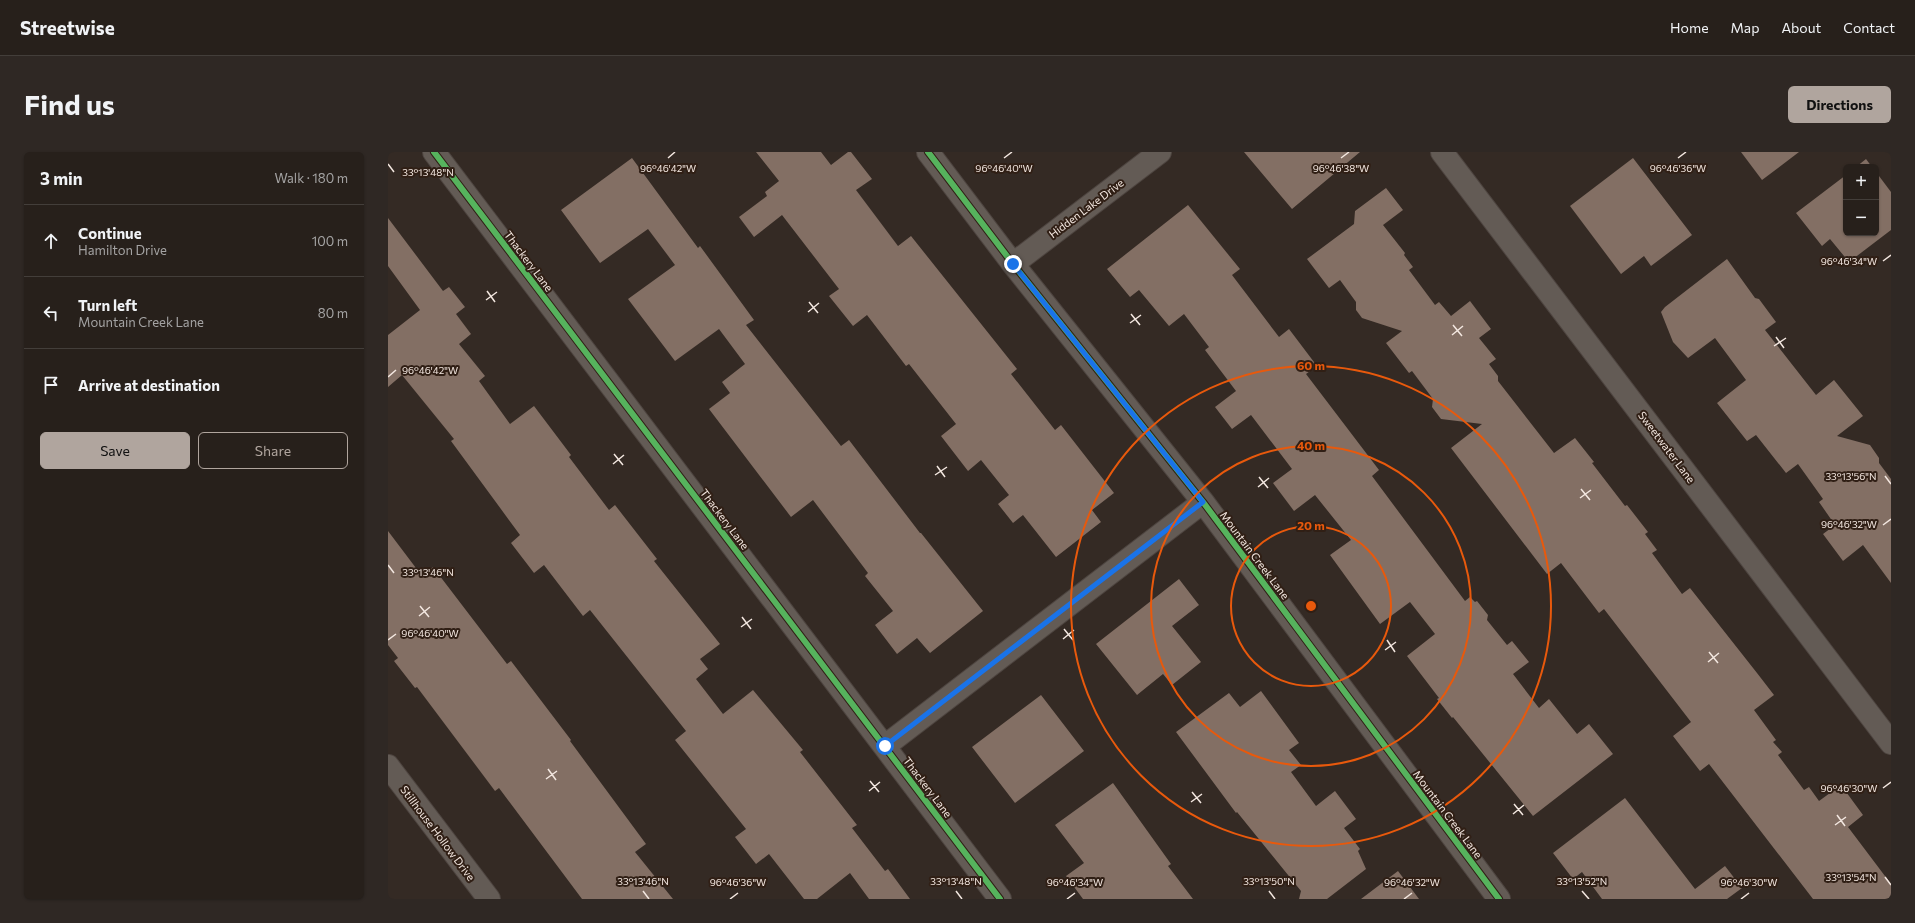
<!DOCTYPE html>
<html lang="en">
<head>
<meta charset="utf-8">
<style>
	body { margin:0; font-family:Commissioner,sans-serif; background:#2f2824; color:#f1f3f6 }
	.controls { position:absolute; right:12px; top:12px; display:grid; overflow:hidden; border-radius:6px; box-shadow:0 1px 3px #0004 }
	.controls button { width:36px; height:36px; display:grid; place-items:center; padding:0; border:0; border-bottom:1px solid #433e3a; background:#27201b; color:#f1f3f6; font:20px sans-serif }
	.stop { position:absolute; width:12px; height:12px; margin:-9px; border:3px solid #1a73e8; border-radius:50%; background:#fff }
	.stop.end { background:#1a73e8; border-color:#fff; box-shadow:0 1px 4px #0008 }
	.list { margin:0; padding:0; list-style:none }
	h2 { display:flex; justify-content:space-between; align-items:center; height:52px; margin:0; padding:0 16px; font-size:17px }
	h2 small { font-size:13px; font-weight:400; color:#a4a3a3 }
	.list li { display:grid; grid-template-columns:26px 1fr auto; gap:12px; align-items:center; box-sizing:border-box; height:72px; padding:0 16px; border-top:1px solid #433e3a }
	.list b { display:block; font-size:15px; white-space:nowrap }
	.list p { margin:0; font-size:13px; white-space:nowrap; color:#a4a3a3 }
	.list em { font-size:13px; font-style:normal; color:#a4a3a3 }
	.actions { display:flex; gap:8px; padding:12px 16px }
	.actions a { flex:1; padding:9px 0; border:1px solid #b0a59e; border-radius:6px; text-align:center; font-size:14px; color:#b0a59e }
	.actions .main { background:#b0a59e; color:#111 }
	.icon { flex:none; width:22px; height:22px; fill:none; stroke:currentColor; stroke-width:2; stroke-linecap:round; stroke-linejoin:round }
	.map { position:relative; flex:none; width:1503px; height:747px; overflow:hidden; border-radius:6px }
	header { display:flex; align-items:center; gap:24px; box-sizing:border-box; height:56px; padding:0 20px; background:#27201b; border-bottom:1px solid #433e3a }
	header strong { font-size:19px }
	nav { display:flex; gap:22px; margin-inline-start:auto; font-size:14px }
	.intro { display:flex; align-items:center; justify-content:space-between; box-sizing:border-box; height:96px; padding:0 24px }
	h1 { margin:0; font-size:28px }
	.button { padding:10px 18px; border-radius:6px; background:#b0a59e; color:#111; font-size:14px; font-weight:700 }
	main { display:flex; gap:24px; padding:0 24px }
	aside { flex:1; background:#27201b; border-radius:6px; box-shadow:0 1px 3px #0004 }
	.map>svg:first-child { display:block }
	.building { fill:#836f64 }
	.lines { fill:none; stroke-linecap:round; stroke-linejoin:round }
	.street-casing { stroke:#4e4540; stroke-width:24 }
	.street { stroke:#635b55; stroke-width:22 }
	.cycleway-casing { stroke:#301f15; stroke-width:8 }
	.cycleway { stroke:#56b35d; stroke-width:6 }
	.route { stroke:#1a73e8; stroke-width:5 }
	.ticks { fill:none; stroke:#f3e7e0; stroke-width:1.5 }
	.ring { fill:none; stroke:#e8590c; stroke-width:2 }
	.labels { text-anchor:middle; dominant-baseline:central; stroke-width:4; stroke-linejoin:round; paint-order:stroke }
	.street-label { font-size:11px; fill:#f3e7e0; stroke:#301f15 }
	.ticks-label { font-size:10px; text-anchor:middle; fill:#f3e7e0; stroke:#301f15; stroke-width:4; stroke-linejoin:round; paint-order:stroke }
	.centre { fill:#e8590c; stroke:#301f15; stroke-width:2 }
	.ring-label { font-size:12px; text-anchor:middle; font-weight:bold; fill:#e8590c; stroke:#301f15; stroke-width:4; stroke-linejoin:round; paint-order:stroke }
</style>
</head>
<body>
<header>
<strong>Streetwise</strong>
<nav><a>Home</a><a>Map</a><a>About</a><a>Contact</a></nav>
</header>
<div class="intro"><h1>Find us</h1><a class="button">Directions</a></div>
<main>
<aside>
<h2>3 min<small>Walk · 180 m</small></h2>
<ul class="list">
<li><svg class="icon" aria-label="ahead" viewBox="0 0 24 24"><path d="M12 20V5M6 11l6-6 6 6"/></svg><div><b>Continue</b><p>Hamilton Drive</p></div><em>100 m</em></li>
<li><svg class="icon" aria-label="left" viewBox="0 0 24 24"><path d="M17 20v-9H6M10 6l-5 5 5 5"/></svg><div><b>Turn left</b><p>Mountain Creek Lane</p></div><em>80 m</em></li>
<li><svg class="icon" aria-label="arrive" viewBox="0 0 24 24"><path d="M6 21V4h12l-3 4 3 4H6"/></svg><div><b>Arrive at destination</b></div></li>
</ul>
<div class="actions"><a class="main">Save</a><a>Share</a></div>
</aside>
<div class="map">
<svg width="1503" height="747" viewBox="0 0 1503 747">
	<rect width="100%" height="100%" fill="#342a24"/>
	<!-- building -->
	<path class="building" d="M 368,0 L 433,0 L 443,13 L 460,0 L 463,0 L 484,27 L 468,38 L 510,94 L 523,84 L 629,217 L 623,222 L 667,278 L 673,273 L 726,341 L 704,358 L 713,370 L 668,405 L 635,363 L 625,371 L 610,352 L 621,343 L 593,308 L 580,319 L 553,284 L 568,272 L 521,212 L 518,214 L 479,163 L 465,174 L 441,144 L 451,137 L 394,63 L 366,85 L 351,65 L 379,44 L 377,40 L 391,29 Z
		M 856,0 L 972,0 L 904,57 Z
		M 1353,0 L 1411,0 L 1374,28 Z
		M 244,6 L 310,96 L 312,94 L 366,168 L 358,173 L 453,294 L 461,288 L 532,381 L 533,381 L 595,459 L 542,501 L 529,486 L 509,502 L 487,473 L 505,459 L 477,424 L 480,421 L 425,348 L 403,365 L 321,257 L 342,241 L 334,230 L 357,212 L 331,177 L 287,209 L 240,147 L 287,113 L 260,77 L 212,111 L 173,58 Z
		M 1245,6 L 1304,83 L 1263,114 L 1256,104 L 1233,122 L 1182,54 Z
		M 1478,7 L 1484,15 L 1468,15 Z
		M 1488,20 L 1503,40 L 1503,78 L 1461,110 L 1442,87 L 1434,94 L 1408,61 L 1458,23 L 1458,81 L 1488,81 Z
		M 998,36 L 1015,58 L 995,73 L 1017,101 L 1016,103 L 1025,115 L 1021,118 L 1047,153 L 1051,150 L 1063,164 L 1082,149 L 1103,177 L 1091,186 L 1108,207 L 1101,212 L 1110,224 L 1110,229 L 1166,301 L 1187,286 L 1206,310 L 1204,311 L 1237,354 L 1239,353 L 1260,380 L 1257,382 L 1269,398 L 1264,401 L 1294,442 L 1302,436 L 1369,521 L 1386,543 L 1366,558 L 1388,588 L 1385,590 L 1394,600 L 1390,603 L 1416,638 L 1421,635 L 1431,649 L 1453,633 L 1475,663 L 1460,675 L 1503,732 L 1503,747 L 1425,747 L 1321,612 L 1312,619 L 1285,584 L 1303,570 L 1216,457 L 1211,461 L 1173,411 L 1159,422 L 1063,296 L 1094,272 L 1053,267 L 1044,255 L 1045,247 L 1024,219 L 1021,221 L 998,191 L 1014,179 L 974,166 L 968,158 L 968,150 L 952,128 L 941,136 L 919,107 L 966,72 L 967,59 Z
		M 800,53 L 852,117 L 844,123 L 891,185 L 901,177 L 929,214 L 918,222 L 991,318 L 984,324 L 1077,449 L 1082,445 L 1087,450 L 1089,449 L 1100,463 L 1099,468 L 1119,493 L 1124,489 L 1141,510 L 1125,522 L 1151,556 L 1161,547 L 1189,582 L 1201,572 L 1225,602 L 1145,664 L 1065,565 L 1064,566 L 1049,547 L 1051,546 L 1019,504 L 1047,482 L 1022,450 L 992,472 L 942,403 L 963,388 L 927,343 L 906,359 L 885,331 L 904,317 L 863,263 L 844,277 L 827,255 L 848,239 L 817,198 L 821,195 L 796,162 L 781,174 L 751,138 L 742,145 L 719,117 Z
		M 0,66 L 55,139 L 61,135 L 77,155 L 68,162 L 83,182 L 71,192 L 97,224 L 91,229 L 122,272 L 146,254 L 183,303 L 181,305 L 221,358 L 227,353 L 269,407 L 266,409 L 332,492 L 312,507 L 320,517 L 308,527 L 335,562 L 365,538 L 415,598 L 412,600 L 469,673 L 464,676 L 497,719 L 500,717 L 522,747 L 481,747 L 462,721 L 429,747 L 416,747 L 381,702 L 368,712 L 347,685 L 358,677 L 287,588 L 298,579 L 202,458 L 195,464 L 156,413 L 146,421 L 123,391 L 132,383 L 63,289 L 66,287 L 14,223 L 0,235 L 0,183 L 32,158 L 0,114 Z
		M 1339,107 L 1367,146 L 1371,147 L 1388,170 L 1377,178 L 1428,243 L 1446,228 L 1475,264 L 1449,284 L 1482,293 L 1491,306 L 1491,311 L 1503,327 L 1503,431 L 1475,393 L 1455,409 L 1435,382 L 1447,373 L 1431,350 L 1435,347 L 1410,312 L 1398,321 L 1368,283 L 1359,289 L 1329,251 L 1358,228 L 1327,186 L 1300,206 L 1285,190 L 1273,160 L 1277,155 Z
		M 0,379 L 34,424 L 45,415 L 119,512 L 123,509 L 183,588 L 182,589 L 258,692 L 247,700 L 285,747 L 194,747 L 111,636 L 107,639 L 29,535 L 27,536 L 6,509 L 10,506 L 0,493 Z
		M 791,427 L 811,453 L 784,474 L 813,510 L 784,533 L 775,522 L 749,543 L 708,492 Z
		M 873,539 L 911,591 L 901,598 L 913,613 L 903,620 L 928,654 L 947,639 L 968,667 L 956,676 L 972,697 L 970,699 L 978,717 L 939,747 L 911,747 L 913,739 L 849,660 L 848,661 L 788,580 L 841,541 L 852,555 Z
		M 653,543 L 696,599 L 627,651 L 584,595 Z
		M 725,631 L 783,712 L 780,714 L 805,747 L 695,747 L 678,724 L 696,711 L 667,673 Z
		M 1237,646 L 1307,737 L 1337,714 L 1354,736 L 1339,747 L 1214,747 L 1194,720 L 1185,727 L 1165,701 Z
		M 1010,719 L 1031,747 L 973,747 Z"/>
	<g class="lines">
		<defs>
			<path id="street" d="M 46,0 L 612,747
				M 540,0 L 625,112 L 815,350 L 1111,747
				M 1054,0 L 1503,591
				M 625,112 L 772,0
				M 497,594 L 815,350
				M 0,614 L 101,747"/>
		</defs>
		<!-- street casing -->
		<use href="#street" class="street-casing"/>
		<!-- street -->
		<use href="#street" class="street"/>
		<defs>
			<path id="cycleway" d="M 46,0 L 612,747
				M 540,0 L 625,112 L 815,350 L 1111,747"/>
		</defs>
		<!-- cycleway casing -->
		<use href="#cycleway" class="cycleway-casing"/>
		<!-- cycleway -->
		<use href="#cycleway" class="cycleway"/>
	</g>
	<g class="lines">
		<!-- route -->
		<path class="route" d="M 497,594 L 815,350 L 625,112"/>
	</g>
	<!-- ticks -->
	<path class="ticks" d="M 280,6 L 287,0M 616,6 L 624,0M 953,6 L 961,0M 1290,6 L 1298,0M 0,12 L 6,20M 1495,109 L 1503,103M 99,139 L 107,150M 98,148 L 109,140M 421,150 L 430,161M 420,160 L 431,151M 743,162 L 752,173M 742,171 L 753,163M 1065,173 L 1074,184M 1064,183 L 1075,174M 1388,185 L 1396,196M 1386,194 L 1398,186M 0,225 L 8,218M 226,302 L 235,313M 225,312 L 236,303M 549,314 L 557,325M 547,323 L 559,315M 1497,324 L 1503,332M 871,325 L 880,336M 870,335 L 881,326M 1193,337 L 1202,348M 1192,346 L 1203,338M 1495,373 L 1503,367M 0,413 L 6,421M 32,454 L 41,465M 31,464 L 42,455M 354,465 L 363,477M 353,475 L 364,467M 676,477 L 685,488M 675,487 L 686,478M 0,488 L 8,482M 999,488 L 1007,500M 997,498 L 1008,490M 1321,500 L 1330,511M 1320,510 L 1331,501M 160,617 L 168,628M 158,627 L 169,619M 482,629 L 491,640M 1495,636 L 1503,630M 481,639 L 492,630M 804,640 L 813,651M 803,650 L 814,642M 1126,652 L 1135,663M 1125,662 L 1136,653M 1449,663 L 1457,674M 1447,673 L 1458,665M 1497,725 L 1503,733M 255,739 L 261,747M 568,739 L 574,747M 881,739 L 887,747M 1194,739 L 1201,747M 342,747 L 350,741M 679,747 L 687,741M 1016,747 L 1024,741M 1353,747 L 1361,741"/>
	<!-- distance rings -->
	<g class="ring">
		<circle cx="923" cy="454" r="80"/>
		<circle cx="923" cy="454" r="160"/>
		<circle cx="923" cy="454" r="240"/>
	</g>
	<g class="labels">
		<!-- street labels -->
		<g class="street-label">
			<text transform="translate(698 56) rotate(-37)">Hidden Lake Drive</text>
			<text transform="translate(141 109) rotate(53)">Thackery Lane</text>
			<text transform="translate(1279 295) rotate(53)">Sweetwater Lane</text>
			<text transform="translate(337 367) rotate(53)">Thackery Lane</text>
			<text transform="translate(867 403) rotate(53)">Mountain Creek Lane</text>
			<text transform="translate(540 635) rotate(53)">Thackery Lane</text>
			<text transform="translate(1060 662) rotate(53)">Mountain Creek Lane</text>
			<text transform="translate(50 681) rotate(53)">Stillhouse Hollow Drive</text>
		</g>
	</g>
	<g class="ticks-label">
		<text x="280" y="20">96°46'42"W</text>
		<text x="616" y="20">96°46'40"W</text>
		<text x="953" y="20">96°46'38"W</text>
		<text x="1290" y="20">96°46'36"W</text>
		<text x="40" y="24">33°13'48"N</text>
		<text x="1461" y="113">96°46'34"W</text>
		<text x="42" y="222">96°46'42"W</text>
		<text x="1463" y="328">33°13'56"N</text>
		<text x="1461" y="376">96°46'32"W</text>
		<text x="40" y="424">33°13'46"N</text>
		<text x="42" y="485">96°46'40"W</text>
		<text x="1461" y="640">96°46'30"W</text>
		<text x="1463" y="729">33°13'54"N</text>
		<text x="255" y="733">33°13'46"N</text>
		<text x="568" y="733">33°13'48"N</text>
		<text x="881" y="733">33°13'50"N</text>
		<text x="1194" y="733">33°13'52"N</text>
		<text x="350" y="734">96°46'36"W</text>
		<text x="687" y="734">96°46'34"W</text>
		<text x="1024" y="734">96°46'32"W</text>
		<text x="1361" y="734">96°46'30"W</text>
	</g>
	<circle cx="923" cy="454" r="6" class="centre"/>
	<g class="ring-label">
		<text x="923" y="218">60 m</text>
		<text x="923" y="298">40 m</text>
		<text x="923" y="378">20 m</text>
	</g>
</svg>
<div class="controls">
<button>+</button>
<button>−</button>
</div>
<div class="stop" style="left:497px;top:594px"></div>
<div class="stop end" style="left:625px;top:112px"></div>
</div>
</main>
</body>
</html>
